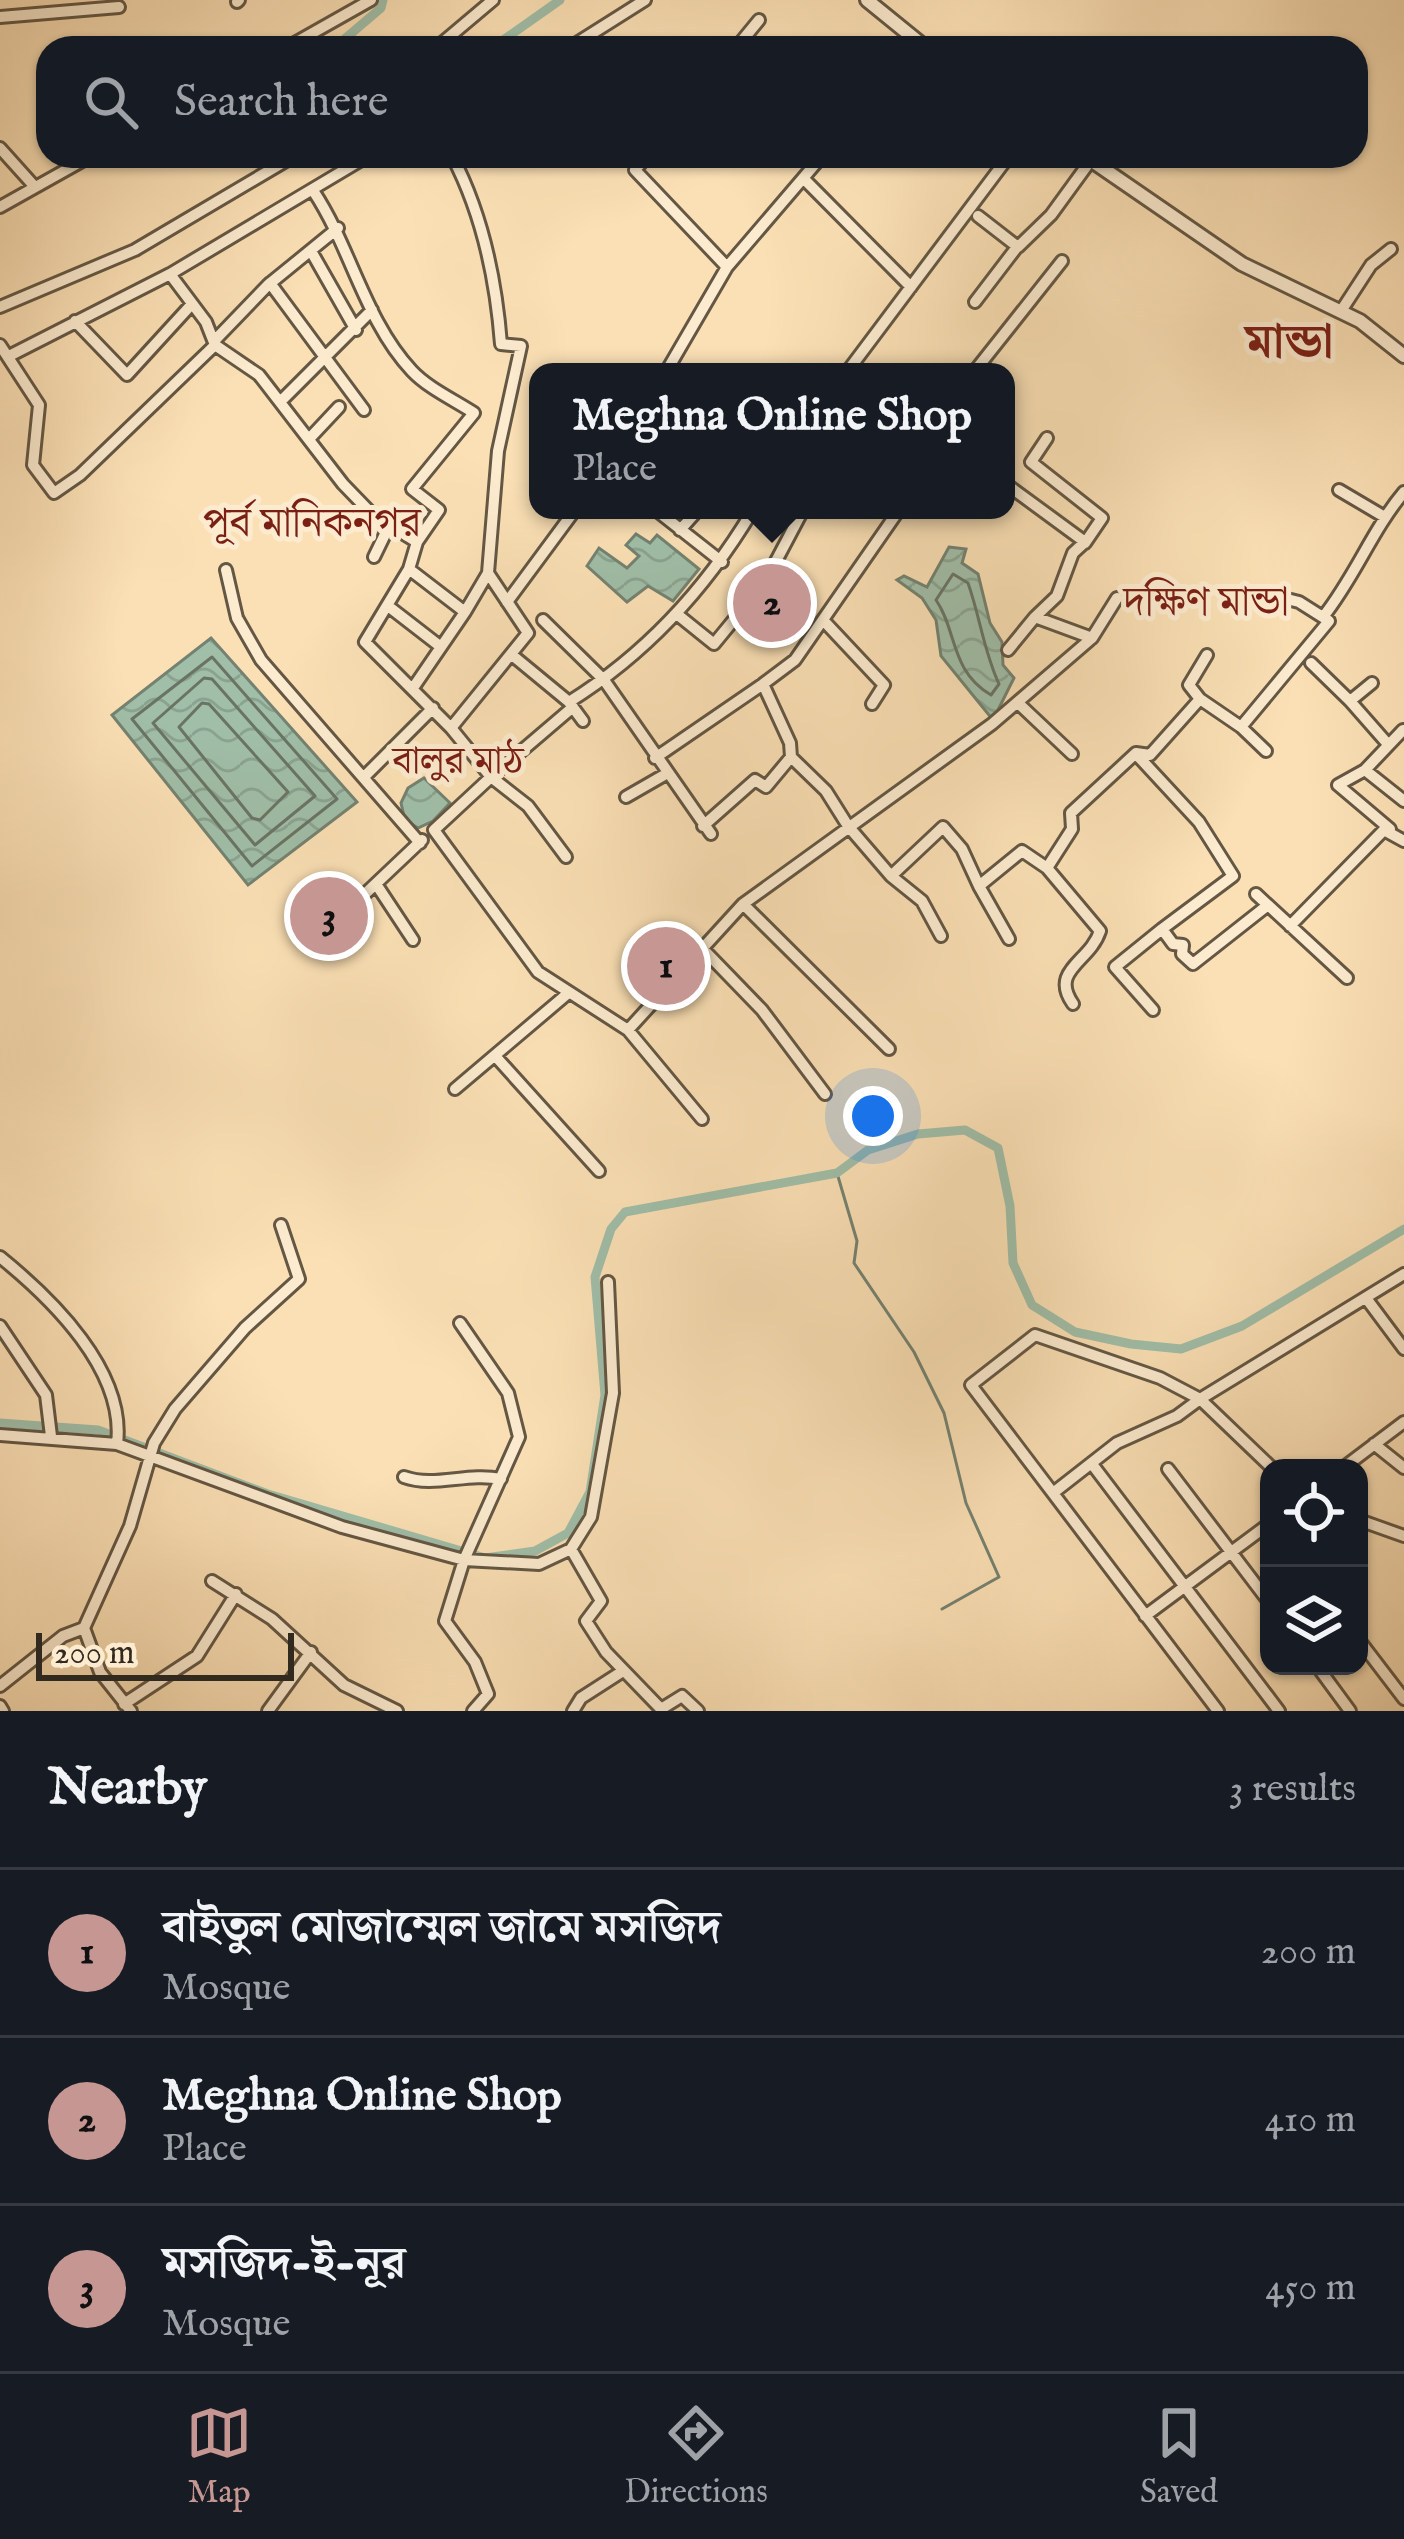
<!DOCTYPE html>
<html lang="en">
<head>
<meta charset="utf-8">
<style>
	body { margin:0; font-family:"IM FELL English","Noto Serif Bengali",serif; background:#20242c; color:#f1f3f6 }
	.controls { position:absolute; right:36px; bottom:36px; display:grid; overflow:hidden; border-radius:24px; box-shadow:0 3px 9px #0004 }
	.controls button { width:108px; height:108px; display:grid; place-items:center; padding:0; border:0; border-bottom:3px solid #363941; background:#171b24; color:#f1f3f6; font:60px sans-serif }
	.scale { position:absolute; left:36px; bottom:30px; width:258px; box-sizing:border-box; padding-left:12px; border:6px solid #32291f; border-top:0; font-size:33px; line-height:42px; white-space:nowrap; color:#32291f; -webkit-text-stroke:9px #fcebcf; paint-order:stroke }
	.you { position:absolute; left:873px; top:1116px; width:42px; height:42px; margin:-30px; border:9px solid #fff; border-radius:50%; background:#1a73e8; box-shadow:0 0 0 18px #1a73e833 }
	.badge { display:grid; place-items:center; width:78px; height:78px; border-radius:50%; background:#c59692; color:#111; font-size:39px; font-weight:700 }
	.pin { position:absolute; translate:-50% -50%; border:6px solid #fff; box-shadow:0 3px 12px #0006 }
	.popup { position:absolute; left:529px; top:363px; width:486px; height:156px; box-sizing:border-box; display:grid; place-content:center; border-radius:24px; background:#171b24; filter:drop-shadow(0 3px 9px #0005); font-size:39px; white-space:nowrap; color:#9ea1a6 }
	.popup b { font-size:45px; color:#f1f3f6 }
	.popup::after { content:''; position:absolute; left:50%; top:100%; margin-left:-24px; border:24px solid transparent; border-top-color:#171b24 }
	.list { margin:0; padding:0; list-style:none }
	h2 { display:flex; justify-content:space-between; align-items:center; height:156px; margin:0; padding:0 48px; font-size:51px }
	h2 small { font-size:39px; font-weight:400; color:#9ea1a6 }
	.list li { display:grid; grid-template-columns:78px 1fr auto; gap:36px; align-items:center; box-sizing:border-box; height:168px; padding:0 48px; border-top:3px solid #363941 }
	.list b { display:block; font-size:45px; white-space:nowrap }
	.list p { margin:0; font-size:39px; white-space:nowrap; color:#9ea1a6 }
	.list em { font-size:39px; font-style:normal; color:#9ea1a6 }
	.icon { flex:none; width:66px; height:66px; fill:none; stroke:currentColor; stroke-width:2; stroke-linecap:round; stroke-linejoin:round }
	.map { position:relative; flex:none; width:1404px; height:1711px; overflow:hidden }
	.search { position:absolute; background:#171b24; box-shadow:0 3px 9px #0004; left:36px; right:36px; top:36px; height:132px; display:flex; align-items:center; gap:30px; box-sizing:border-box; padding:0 42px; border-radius:36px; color:#9ea1a6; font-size:45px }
	.sheet { height:660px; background:#171b24 }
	nav { display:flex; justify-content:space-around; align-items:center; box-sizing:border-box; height:168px; border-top:3px solid #363941; background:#171b24; font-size:33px; color:#9ea1a6 }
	nav a { display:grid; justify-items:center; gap:6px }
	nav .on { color:#c59692 }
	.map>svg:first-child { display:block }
	.water { fill:url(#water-waves); stroke:#748271; stroke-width:3 }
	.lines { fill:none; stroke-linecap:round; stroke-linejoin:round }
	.shore { stroke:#697464; stroke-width:3 }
	.stream { stroke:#748271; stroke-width:3 }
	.canal { stroke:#a0bea8; stroke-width:9 }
	.minor-casing { stroke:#645744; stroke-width:16 }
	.tertiary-casing { stroke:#645744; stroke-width:18 }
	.minor { stroke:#fcebcf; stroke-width:10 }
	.tertiary { stroke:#fcebcf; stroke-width:12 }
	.labels { text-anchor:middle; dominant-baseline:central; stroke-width:10; stroke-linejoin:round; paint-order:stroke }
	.neighbourhood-label { font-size:39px; fill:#7a1f14; stroke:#fcebcf }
	.quarter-label { font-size:42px; fill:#7a1f14; stroke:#fcebcf }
	.district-label { font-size:48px; font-weight:bold; fill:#7a1f14; stroke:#fcebcf }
</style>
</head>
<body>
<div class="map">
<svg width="1404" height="1711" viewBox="0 0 1404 1711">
	<defs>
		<pattern id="water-waves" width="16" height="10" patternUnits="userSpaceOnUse" patternTransform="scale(3)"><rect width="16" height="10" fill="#a0bea8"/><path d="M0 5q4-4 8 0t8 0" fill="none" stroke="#8aa390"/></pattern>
	</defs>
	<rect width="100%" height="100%" fill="#fbe0b5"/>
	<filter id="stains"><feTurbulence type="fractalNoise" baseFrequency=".00167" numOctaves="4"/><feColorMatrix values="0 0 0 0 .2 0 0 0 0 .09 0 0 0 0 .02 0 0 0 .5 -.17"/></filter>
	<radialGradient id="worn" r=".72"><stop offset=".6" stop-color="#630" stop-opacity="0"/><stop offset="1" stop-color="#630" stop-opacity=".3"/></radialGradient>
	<!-- water -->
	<path class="water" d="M 636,534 L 650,543 L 657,535 L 699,569 L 673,601 L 648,586 L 627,602 L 587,566 L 599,548 L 627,568 L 639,556 L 626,545 Z
		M 949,547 L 966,549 L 962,563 L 978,574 L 990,623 L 1002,642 L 1003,665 L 1014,678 L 993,720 L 941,656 L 936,620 L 922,598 L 897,580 L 904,576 L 927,587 Z
		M 211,638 L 357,802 L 248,885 L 112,715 Z
		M 424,778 L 450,803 L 433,821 L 418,828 L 405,820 L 401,803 L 408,788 Z"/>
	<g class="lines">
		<!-- shore -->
		<path class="shore" d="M 953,574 L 968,583 C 980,617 984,652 999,684 L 991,695 C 950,671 957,630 936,600 Z
			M 212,657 L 337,799 L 252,866 L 132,719 Z
			M 204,678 L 212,679 L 315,796 L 255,845 L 153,723 Z
			M 202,703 L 209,704 L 288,792 L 260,820 L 252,818 L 179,727 Z"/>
		<!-- stream -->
		<path class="stream" d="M 837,1173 L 857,1241 L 854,1263 L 914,1352 L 944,1413 L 966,1503 L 999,1577 L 942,1609"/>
		<!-- canal -->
		<path class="canal" d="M 334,48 L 381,8 L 383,0
			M 492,48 L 560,0
			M 0,1423 L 98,1430 L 268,1494 L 485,1558 L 535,1551 L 568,1533 L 590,1492 L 605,1395 L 595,1277 L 611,1229 L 625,1212 L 837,1173 L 868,1150 L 918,1134 L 965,1130 L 998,1148 L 1010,1206 L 1013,1263 L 1032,1305 L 1075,1332 L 1131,1344 L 1181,1349 L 1242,1326 L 1404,1229"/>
		<defs>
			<path id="minor" d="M 237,2 L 239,0
				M 0,17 L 119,7
				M 286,48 L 371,0
				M 436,48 L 493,0
				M 569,48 L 645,0
				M 736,48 L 759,20
				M 0,148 L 35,187
				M 452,156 C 482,213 496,280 501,344 L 521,346 L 498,451 L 488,573 L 528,633 L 451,728 L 491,777 L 434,830 L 538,972 L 628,1030 L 743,904 L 992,724 L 1092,638 L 1035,617 L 1008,650
				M 647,156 L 635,170 L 727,267
				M 803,178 L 911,287
				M 314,192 C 351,248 365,321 412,371 C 428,388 454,400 474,413 L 412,489 L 439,510 L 417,542
				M 0,207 L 91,156
				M 978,216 L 1018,247 L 1051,215 L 1091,160
				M 311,251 L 356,330
				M 170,274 L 206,322 L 215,345 L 259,375 L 343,484 L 373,515 L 417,542 L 409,569 L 465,612 L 488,573
				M 270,283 L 364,410
				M 975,302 L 1017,247
				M 0,307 L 135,250 L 294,156
				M 1341,311 L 1371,265 L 1391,249
				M 75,321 L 127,375 L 191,305
				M 216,339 L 268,285 L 338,228
				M 0,345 L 39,405 L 33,465 L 54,493 L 80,475 L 215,345
				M 11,355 L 170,274 L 368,156
				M 666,372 L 727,267 L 822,156
				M 847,372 L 1009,156
				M 974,372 L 1062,261
				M 281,401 L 372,310
				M 1047,438 L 1031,462 L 1102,518 L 1085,543
				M 309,439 L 339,407
				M 1006,484 L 1085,542 L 1073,553 L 1057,596 L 1035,617
				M 1339,490 L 1383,516
				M 656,510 L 722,562
				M 680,530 L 698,510
				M 374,557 L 390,524
				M 409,569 L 365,642 L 451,728
				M 226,570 L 237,618 L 261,660 L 420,843
				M 507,602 L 575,510
				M 388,606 L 441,647
				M 678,615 L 714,644 L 765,582 L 803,510
				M 1323,617 C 1355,577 1372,530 1404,492
				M 543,620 L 604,680 L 711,834
				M 823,620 L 884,685 L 872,704
				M 1092,638 L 1117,598
				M 512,655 L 569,702 L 583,721
				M 1311,663 L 1350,701
				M 1372,683 L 1350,701 L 1386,742
				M 413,688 L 465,612
				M 1200,699 L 1189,685 L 1207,655
				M 569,702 C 646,654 707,587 753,510
				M 1018,703 L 1072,754
				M 1241,727 L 1266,751
				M 1403,730 L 1365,770 L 1404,801
				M 1137,755 L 1199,822 L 1233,876 L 1162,929 L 1173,944 L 1183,945 L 1182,954 L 1193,964 L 1268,905
				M 791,757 L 790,743 L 763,684 L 795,660 L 899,510
				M 655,758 L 763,684
				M 1365,770 L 1338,785 L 1390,829
				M 364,777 L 433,708
				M 626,797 L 666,774
				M 703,826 L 755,780 L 766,787 L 791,757 L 826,791 L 848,826 L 891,876 L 943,827 L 962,849 L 979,886 L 1022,851 L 1047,868 L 1072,829 L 1071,813 L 1136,753 L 1150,755 L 1200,699 L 1241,727 L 1329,621 L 1299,602 L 1271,595
				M 566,857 L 528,806 L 491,777 L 573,707
				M 1047,868 L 1100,931 C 1090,962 1049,970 1073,1004
				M 891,876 L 922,901 L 941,936
				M 376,884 L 413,940
				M 979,886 L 1009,939
				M 1256,894 L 1347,978
				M 743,904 L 889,1049
				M 1290,926 L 1384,830 L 1404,841
				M 329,928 L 422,840
				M 702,948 L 762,1010 L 825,1094
				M 1153,1010 L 1115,967 L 1162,929
				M 628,1030 L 702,1119
				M 497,1058 L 599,1171
				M 455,1089 L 566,995
				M 0,1257 C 52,1299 126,1371 117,1444
				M 1366,1298 L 1404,1349
				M 460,1323 L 508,1393 L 519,1437 L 464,1560 L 445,1621 L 475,1662 L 488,1694 L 473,1711
				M 0,1326 L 46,1395 L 51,1436
				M 0,1435 L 117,1444 L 342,1527 L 464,1560 L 539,1564 L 571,1549 L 591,1517 L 613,1393 L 608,1282
				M 1374,1444 L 1404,1468
				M 1092,1464 L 1279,1711
				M 1272,1468 L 1200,1399 L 1404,1274
				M 1343,1468 L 1404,1422
				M 1168,1469 L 1269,1602
				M 404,1477 C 435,1488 467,1472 501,1479
				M 1053,1493 L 1117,1443 L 1177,1416 L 1200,1399 L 1160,1378 L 1035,1335 L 971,1385 C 1053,1494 1135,1603 1218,1711
				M 1359,1520 L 1404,1536
				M 571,1549 L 601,1601 L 586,1621 L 606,1652 L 661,1709 L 682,1696 L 698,1711
				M 212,1581 L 272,1619 L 344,1685 L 397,1711
				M 1145,1616 L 1269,1524
				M 1359,1640 L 1404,1699
				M 1317,1666 L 1350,1711
				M 0,1686 L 63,1636 L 84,1628
				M 124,1704 L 197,1656 L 236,1594
				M 0,1706 L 3,1711
				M 131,1711 L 100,1672 L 84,1628 L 130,1526 L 154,1443 L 175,1409 L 245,1328 L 299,1279 L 281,1225
				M 268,1711 L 311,1652
				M 573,1711 L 581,1698 L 623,1671"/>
			<path id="tertiary" d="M 867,0 L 926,48
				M 1085,156 L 1242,264 L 1360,321 L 1404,356"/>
		</defs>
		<!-- minor casing -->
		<use href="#minor" class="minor-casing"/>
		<!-- tertiary casing -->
		<use href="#tertiary" class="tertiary-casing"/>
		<!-- minor -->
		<use href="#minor" class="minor"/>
		<!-- tertiary -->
		<use href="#tertiary" class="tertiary"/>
	</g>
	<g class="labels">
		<!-- neighbourhood labels -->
		<g class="neighbourhood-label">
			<text x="458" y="762">বালুর মাঠ</text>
		</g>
		<!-- quarter labels -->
		<g class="quarter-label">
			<text x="312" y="524">পূর্ব মানিকনগর</text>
			<text x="1206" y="603">দক্ষিণ মান্ডা</text>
		</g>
		<!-- district labels -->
		<g class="district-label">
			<text x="1289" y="344">মান্ডা</text>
		</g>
	</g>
	<rect width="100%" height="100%" filter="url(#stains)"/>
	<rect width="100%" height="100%" fill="url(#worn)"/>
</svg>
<div class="controls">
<button><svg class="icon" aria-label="locate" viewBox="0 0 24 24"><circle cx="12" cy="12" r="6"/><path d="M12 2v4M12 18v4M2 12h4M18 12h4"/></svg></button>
<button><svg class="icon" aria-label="layers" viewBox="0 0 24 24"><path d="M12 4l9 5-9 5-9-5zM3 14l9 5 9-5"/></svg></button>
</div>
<div class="scale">200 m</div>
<div class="you"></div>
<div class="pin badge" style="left:666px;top:966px">1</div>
<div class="pin badge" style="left:772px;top:603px">2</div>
<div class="popup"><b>Meghna Online Shop</b>Place</div>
<div class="pin badge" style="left:329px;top:916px">3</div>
<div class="search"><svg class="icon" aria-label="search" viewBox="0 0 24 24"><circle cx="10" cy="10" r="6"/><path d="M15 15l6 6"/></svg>Search here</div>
</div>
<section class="sheet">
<h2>Nearby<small>3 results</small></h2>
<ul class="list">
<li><span class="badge">1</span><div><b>বাইতুল মোজাম্মেল জামে মসজিদ</b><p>Mosque</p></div><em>200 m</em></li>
<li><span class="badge">2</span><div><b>Meghna Online Shop</b><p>Place</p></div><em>410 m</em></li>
<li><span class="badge">3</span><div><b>মসজিদ-ই-নূর</b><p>Mosque</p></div><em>450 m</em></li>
</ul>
</section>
<nav>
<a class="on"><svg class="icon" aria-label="map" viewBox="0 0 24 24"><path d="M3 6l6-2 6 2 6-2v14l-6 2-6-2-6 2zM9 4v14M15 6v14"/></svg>Map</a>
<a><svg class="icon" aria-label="directions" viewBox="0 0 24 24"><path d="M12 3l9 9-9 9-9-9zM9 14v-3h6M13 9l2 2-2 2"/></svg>Directions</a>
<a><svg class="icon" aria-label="saved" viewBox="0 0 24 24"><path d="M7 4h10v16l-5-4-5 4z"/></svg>Saved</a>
</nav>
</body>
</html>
